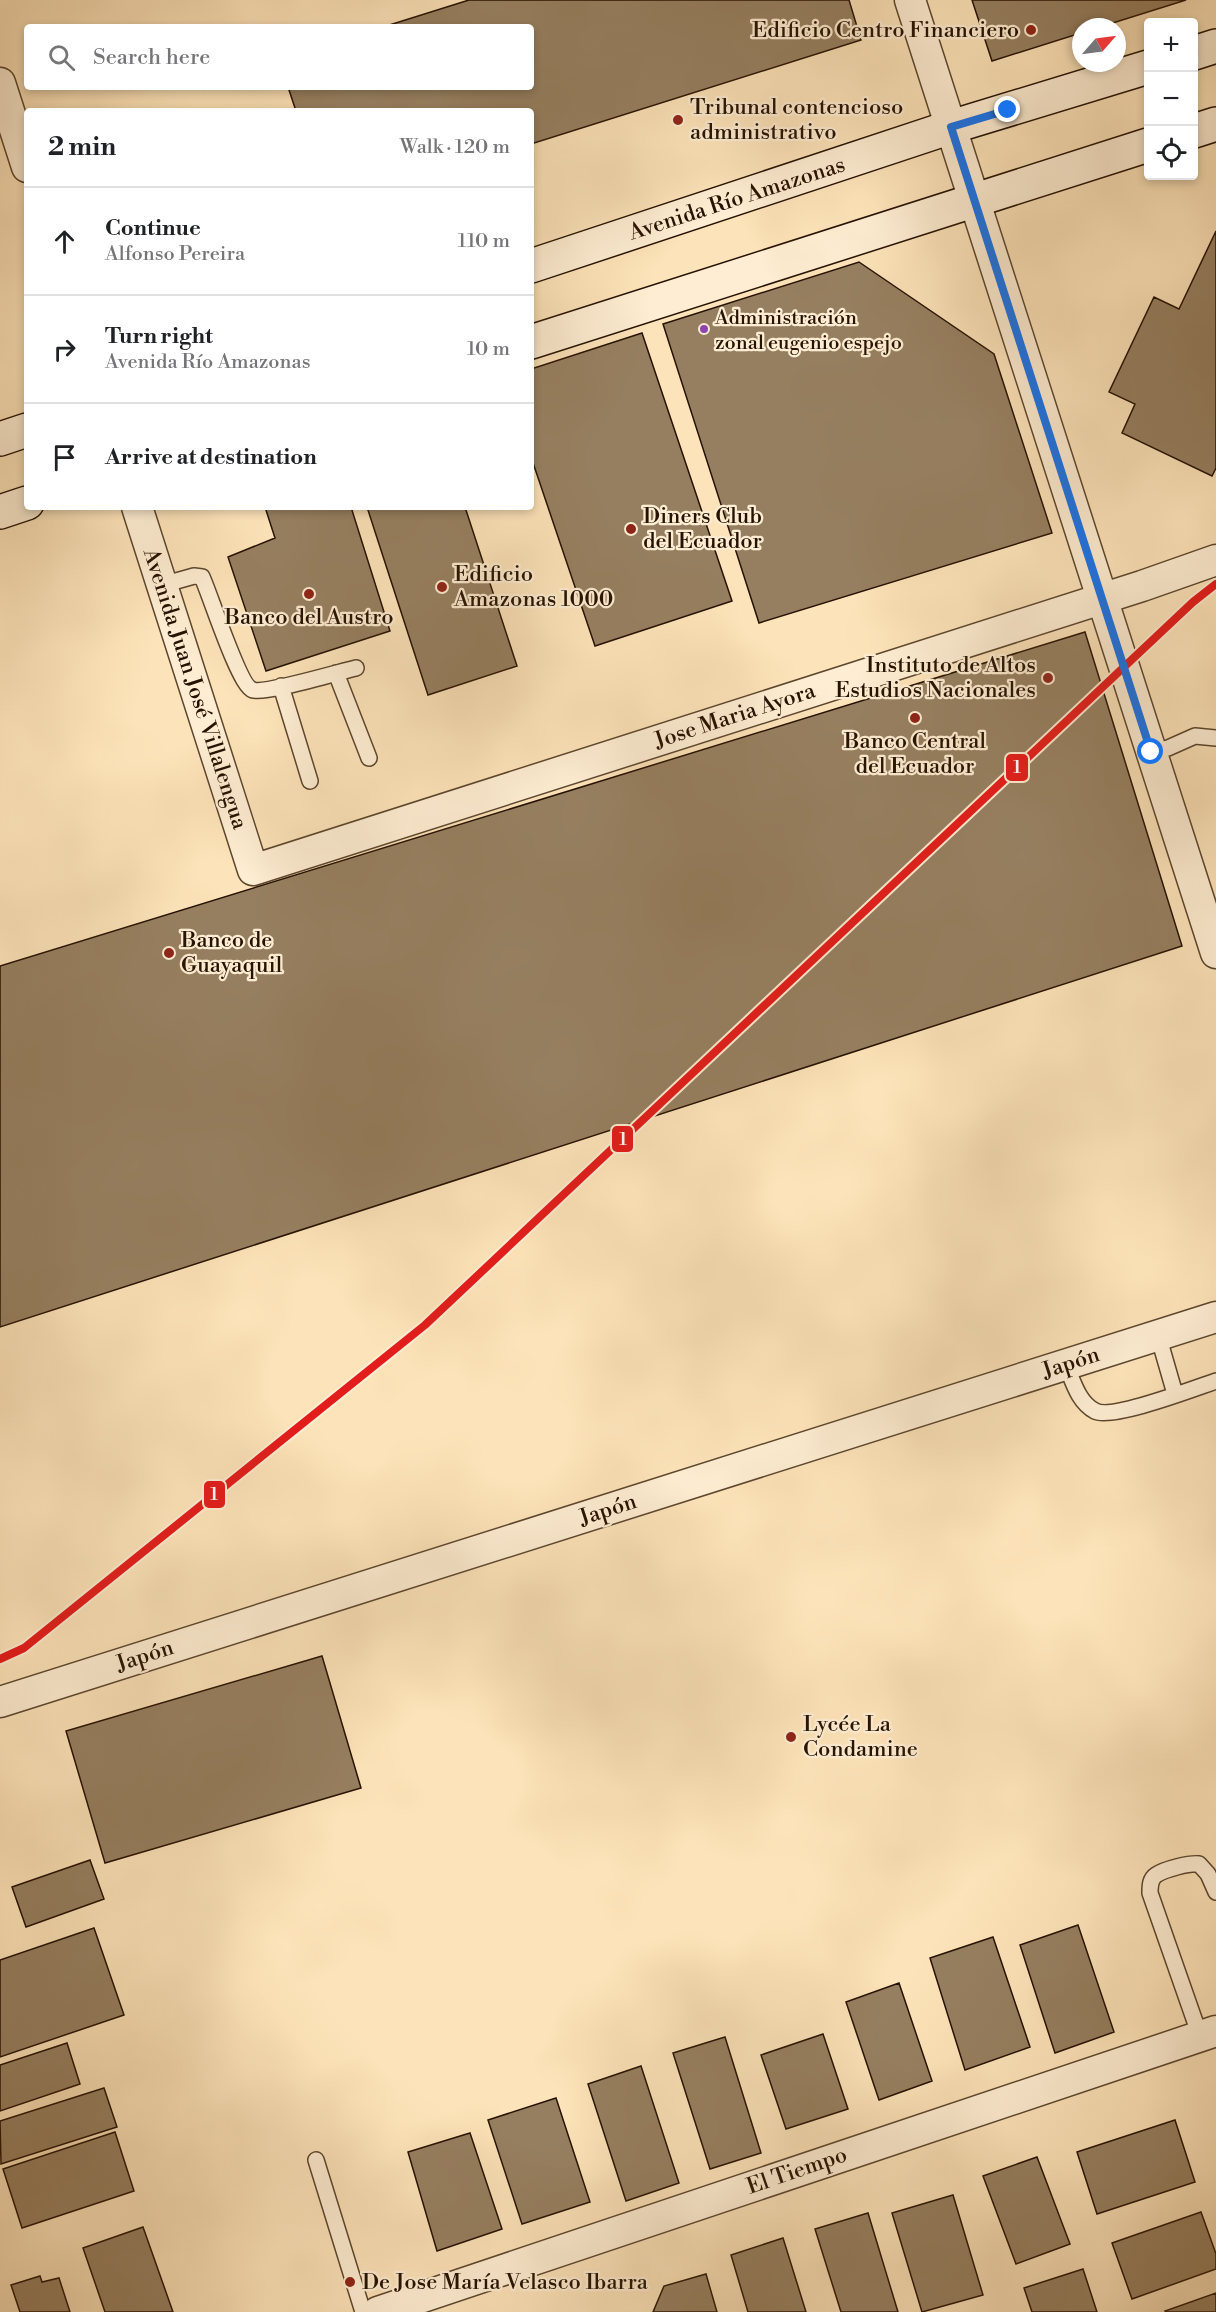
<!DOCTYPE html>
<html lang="en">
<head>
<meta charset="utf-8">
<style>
	body { margin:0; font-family:"Libre Bodoni",serif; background:#f2f2f2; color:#202124 }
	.controls { position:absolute; right:18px; top:18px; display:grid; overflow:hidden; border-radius:6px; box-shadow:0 3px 9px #0003 }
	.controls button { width:54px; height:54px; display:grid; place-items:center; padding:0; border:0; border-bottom:2px solid #e0e0e0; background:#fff; color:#202124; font:30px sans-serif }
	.compass { position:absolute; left:1072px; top:18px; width:54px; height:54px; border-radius:50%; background:#fff; box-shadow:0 3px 9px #0003; rotate:62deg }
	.stop { position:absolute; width:18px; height:18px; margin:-14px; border:4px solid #1a73e8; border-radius:50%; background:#fff }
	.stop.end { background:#1a73e8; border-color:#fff; box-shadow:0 2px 6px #0008 }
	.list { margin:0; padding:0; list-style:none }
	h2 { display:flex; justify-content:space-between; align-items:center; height:78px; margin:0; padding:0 24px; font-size:26px }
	h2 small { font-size:20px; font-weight:400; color:#757577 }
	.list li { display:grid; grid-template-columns:39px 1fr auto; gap:18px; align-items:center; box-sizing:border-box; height:108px; padding:0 24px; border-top:2px solid #e0e0e0 }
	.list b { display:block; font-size:22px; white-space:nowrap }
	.list p { margin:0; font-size:20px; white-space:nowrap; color:#757577 }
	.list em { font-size:20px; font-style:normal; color:#757577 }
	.icon { flex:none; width:33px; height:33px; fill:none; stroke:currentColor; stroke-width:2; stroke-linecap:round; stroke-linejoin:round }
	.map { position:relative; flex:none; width:1216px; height:2312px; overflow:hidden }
	.search { position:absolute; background:#fff; box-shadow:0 3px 9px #0003; left:24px; top:24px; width:510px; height:66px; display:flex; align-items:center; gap:15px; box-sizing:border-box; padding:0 21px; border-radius:6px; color:#757577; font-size:22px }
	.panel { position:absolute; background:#fff; box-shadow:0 3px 9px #0003; left:24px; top:108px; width:510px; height:402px; border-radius:6px }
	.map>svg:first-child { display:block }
	.building { fill:#967f60; stroke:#261200; stroke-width:1.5 }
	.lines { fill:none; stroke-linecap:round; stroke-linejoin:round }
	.service-casing { stroke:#5c462e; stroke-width:18 }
	.minor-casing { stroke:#5c462e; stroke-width:33 }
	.secondary-casing { stroke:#261200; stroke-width:36 }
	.service { stroke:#feedd2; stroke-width:15 }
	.minor { stroke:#feedd2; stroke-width:30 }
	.secondary { stroke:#feedd2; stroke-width:33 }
	.metro-1-casing { stroke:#feedd2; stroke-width:12 }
	.metro-1 { stroke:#e31d1b; stroke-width:8 }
	.route { stroke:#1a73e8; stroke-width:8 }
	.poi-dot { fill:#8f2418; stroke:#feedd2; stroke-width:2 }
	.bus-dot { fill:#8e44ad; stroke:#feedd2; stroke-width:2 }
	.labels { text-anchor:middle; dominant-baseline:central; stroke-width:4.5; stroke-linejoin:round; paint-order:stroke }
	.bus-label { font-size:20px; fill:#261200; stroke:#feedd2; text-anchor:start }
	.poi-label { font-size:22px; fill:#261200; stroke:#feedd2; text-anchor:start }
	.street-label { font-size:22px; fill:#261200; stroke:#feedd2 }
	.line-badge { stroke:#feedd2; stroke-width:2 }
	.badge-label { font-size:16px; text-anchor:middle; font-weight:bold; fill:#fff }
</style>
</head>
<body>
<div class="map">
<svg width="1216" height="2312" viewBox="0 0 1216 2312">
	<rect width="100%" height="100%" fill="#fde3b9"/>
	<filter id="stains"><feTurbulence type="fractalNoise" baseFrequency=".00333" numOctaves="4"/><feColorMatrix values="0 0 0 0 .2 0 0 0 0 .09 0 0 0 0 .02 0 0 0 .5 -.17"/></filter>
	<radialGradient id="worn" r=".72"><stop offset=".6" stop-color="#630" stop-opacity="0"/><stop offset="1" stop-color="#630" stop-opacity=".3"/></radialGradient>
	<!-- building -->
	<path class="building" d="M 469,0 L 849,0 L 861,40 L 531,144 L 531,111 L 296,111 L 288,87 L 531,87 L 531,27 L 383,27 Z
		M 972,0 L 1186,0 L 1100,27 L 1081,27 L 1081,33 L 992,61 Z
		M 1216,231 L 1216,468 L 1212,476 L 1122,433 L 1135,404 L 1109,392 L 1154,297 L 1179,309 Z
		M 859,262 L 994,354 L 1052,533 L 759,623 L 663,324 Z
		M 642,333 L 732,601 L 595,646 L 531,457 L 531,369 Z
		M 265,507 L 351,507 L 390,631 L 266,671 L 228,557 L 275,538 Z
		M 367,507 L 465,507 L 517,666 L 428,695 Z
		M 1085,632 L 1182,946 L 0,1327 L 0,966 Z
		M 322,1656 L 361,1788 L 105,1863 L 66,1731 Z
		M 90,1860 L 104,1899 L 26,1927 L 12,1887 Z
		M 1078,1925 L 1114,2032 L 1055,2053 L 1020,1945 Z
		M 94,1928 L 124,2015 L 0,2057 L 0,1960 Z
		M 993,1937 L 1030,2047 L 965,2070 L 930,1958 Z
		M 899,1983 L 932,2081 L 879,2100 L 846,2002 Z
		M 823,2034 L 848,2109 L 786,2129 L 761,2055 Z
		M 725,2037 L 761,2153 L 710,2169 L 673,2053 Z
		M 67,2043 L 80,2084 L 0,2111 L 0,2065 Z
		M 641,2066 L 679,2183 L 626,2201 L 588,2084 Z
		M 104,2088 L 117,2127 L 1,2164 L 0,2121 Z
		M 556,2098 L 590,2202 L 522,2224 L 488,2120 Z
		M 1175,2120 L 1195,2182 L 1097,2214 L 1077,2152 Z
		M 115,2132 L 134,2191 L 22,2228 L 3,2169 Z
		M 470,2133 L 502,2229 L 437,2251 L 408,2152 Z
		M 1037,2157 L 1070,2244 L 1016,2264 L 983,2176 Z
		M 953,2195 L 983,2295 L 922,2312 L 892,2213 Z
		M 1201,2212 L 1216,2254 L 1216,2269 L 1132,2299 L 1112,2243 Z
		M 868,2213 L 898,2312 L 841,2312 L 815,2229 Z
		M 143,2227 L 173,2312 L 105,2312 L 83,2248 Z
		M 783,2238 L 806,2312 L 748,2312 L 731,2255 Z
		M 1083,2269 L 1097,2312 L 1032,2312 L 1024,2288 Z
		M 706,2274 L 717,2312 L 653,2312 L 664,2286 Z
		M 40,2276 L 42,2282 L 59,2278 L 70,2312 L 20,2312 L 11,2285 Z
		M 1216,2293 L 1216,2312 L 1166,2312 L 1165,2311 Z"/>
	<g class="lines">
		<defs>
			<path id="service" d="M 162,585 L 194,576 L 202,577 C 210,594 239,686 253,690 C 265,694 339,672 356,668
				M 336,673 L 369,758
				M 281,686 L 310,781
				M 1151,752 L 1168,748 L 1195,736 L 1216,738
				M 1158,1335 L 1175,1394
				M 1066,1365 C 1073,1381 1078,1402 1095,1411 C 1112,1420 1195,1388 1216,1381
				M 1200,2036 L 1150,1893 C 1150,1886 1150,1879 1156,1875 C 1165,1869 1189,1863 1199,1864 L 1208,1874 L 1216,1892
				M 316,2160 L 363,2312"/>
			<path id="minor" d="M 910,0 L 1216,953
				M 0,83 L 27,167
				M 137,507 L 253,870 L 1142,586 L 1216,560
				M 0,1702 L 1216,1317
				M 378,2312 L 1216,2031"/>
			<path id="secondary" d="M 1194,53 L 1216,46
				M 1194,131 L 1216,124
				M 531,266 L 951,127 L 1148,67
				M 531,342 L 1148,145
				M 0,439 L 27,430
				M 0,512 L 27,503"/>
		</defs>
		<!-- service casing -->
		<use href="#service" class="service-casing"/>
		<!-- minor casing -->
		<use href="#minor" class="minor-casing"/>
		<!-- secondary casing -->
		<use href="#secondary" class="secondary-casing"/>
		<!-- service -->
		<use href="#service" class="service"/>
		<!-- minor -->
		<use href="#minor" class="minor"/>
		<!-- secondary -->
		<use href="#secondary" class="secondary"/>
		<defs>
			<path id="metro-1" d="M 0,1659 L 24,1648 L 425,1325 L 1193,602 L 1216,584"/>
		</defs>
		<!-- metro-1 casing -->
		<use href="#metro-1" class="metro-1-casing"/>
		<!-- metro-1 -->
		<use href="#metro-1" class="metro-1"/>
	</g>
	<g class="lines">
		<!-- route -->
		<path class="route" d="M 1008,110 L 951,127 L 1151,752"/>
	</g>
	<!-- markers -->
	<g class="poi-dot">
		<circle cx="1031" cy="30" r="6"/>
		<circle cx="678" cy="120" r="6"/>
		<circle cx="631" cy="529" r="6"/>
		<circle cx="442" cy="587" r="6"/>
		<circle cx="309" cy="594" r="6"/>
		<circle cx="1048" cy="678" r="6"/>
		<circle cx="915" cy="718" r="6"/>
		<circle cx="169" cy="953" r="6"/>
		<circle cx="791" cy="1737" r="6"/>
		<circle cx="350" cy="2282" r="6"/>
	</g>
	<circle class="bus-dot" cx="704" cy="329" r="5"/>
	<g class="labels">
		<!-- bus labels -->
		<g class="bus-label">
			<text x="715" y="318">Administración<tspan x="715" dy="25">zonal eugenio espejo</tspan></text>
		</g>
		<!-- poi labels -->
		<g class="poi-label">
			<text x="1019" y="30" text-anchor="end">Edificio Centro Financiero</text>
			<text x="690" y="107">Tribunal contencioso<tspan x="690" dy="25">administrativo</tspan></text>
			<text x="643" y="516">Diners Club<tspan x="643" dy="25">del Ecuador</tspan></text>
			<text x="454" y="574">Edificio<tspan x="454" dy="25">Amazonas 1000</tspan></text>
			<text x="309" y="617" text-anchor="middle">Banco del Austro</text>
			<text x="1036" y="665" text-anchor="end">Instituto de Altos<tspan x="1036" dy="25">Estudios Nacionales</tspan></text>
			<text x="915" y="741" text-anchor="middle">Banco Central<tspan x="915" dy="25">del Ecuador</tspan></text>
			<text x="181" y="940">Banco de<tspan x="181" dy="25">Guayaquil</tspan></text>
			<text x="803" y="1724">Lycée La<tspan x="803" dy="25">Condamine</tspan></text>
			<text x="362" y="2282">De Jose María Velasco Ibarra</text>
		</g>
		<!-- street labels -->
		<g class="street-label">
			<text transform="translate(737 199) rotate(-18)">Avenida Río Amazonas</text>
			<text transform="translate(195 689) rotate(72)">Avenida Juan José Villalengua</text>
			<text transform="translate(735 716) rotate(-18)">Jose Maria Ayora</text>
			<text transform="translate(1071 1363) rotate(-18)">Japón</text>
			<text transform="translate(608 1510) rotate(-18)">Japón</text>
			<text transform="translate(145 1656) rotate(-18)">Japón</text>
			<text transform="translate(797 2171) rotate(-19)">El Tiempo</text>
		</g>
	</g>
	<g class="line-badge">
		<rect x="1005" y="753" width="24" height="29" rx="6" fill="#e31d1b"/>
		<rect x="611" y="1125" width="23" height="28" rx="6" fill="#e31d1b"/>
		<rect x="203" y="1480" width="23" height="29" rx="6" fill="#e31d1b"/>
	</g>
	<g class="badge-label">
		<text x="1017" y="773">1</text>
		<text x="623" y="1145">1</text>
		<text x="214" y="1500">1</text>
	</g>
	<rect width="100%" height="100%" filter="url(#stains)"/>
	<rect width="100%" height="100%" fill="url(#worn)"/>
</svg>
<div class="controls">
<button>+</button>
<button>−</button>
<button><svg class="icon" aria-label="locate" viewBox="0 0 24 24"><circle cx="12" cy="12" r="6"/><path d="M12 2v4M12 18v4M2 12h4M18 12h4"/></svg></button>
</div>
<svg class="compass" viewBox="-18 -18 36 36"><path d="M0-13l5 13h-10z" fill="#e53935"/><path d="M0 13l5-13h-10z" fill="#757577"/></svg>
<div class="stop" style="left:1151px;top:752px"></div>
<div class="stop end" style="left:1008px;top:110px"></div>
<div class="search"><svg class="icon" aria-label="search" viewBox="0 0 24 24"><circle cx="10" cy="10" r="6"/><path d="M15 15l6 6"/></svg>Search here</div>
<section class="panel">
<h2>2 min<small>Walk · 120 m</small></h2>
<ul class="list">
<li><svg class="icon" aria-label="ahead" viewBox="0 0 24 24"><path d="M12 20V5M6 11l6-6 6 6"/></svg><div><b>Continue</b><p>Alfonso Pereira</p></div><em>110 m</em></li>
<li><svg class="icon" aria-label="right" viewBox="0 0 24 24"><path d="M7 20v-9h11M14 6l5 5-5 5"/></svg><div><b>Turn right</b><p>Avenida Río Amazonas</p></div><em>10 m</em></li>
<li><svg class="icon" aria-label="arrive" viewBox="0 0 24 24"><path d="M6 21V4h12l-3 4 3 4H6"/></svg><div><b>Arrive at destination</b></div></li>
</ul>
</section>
</div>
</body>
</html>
